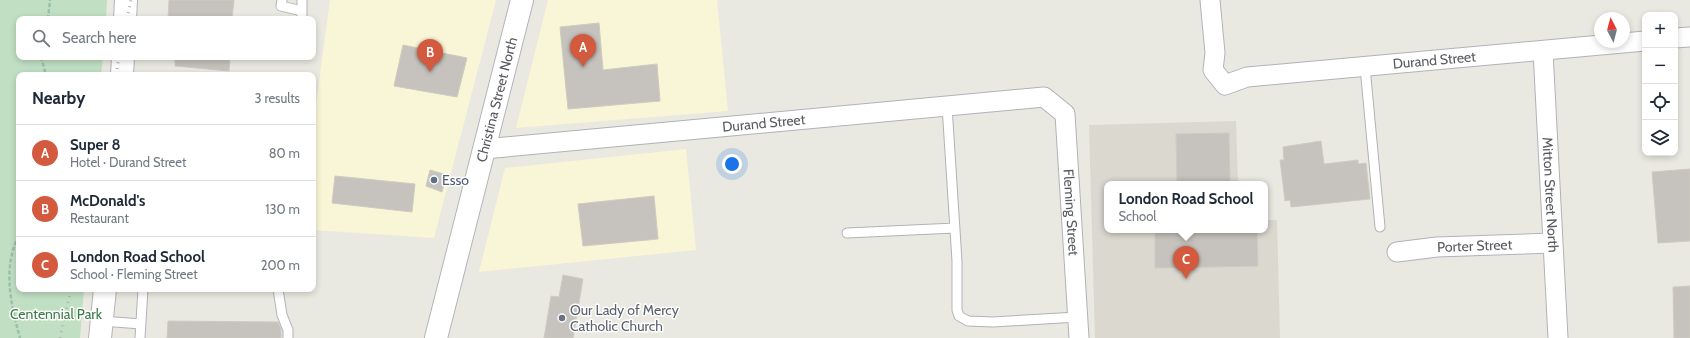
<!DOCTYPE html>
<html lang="en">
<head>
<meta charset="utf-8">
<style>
	body { margin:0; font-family:Cabin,sans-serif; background:#f2f2f3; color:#1f2937 }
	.controls { position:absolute; right:12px; top:12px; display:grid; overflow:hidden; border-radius:8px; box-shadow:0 2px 6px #0003 }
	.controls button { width:36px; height:36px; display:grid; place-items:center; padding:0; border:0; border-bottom:1px solid #e0e1e3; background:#fff; color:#1f2937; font:20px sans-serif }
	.compass { position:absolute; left:1594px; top:12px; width:36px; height:36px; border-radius:50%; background:#fff; box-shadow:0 2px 6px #0003; rotate:353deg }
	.you { position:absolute; left:732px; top:164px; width:14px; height:14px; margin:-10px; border:3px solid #fff; border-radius:50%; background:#1a73e8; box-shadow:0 0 0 6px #1a73e833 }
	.badge { display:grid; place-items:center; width:26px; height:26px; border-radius:50%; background:#d35a3e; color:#fff; font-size:13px; font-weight:700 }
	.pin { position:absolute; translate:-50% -33px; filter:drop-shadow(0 1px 2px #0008) }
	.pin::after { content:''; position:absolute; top:21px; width:14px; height:12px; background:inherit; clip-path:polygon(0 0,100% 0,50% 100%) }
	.popup { position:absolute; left:1104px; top:181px; width:164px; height:52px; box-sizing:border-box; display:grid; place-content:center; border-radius:8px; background:#fff; filter:drop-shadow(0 1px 3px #0005); font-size:13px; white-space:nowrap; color:#747a83 }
	.popup b { font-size:15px; color:#1f2937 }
	.popup::after { content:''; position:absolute; left:50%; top:100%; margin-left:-8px; border:8px solid transparent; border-top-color:#fff }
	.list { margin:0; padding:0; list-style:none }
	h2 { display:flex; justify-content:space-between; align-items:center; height:52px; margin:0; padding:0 16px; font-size:17px }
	h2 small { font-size:13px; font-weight:400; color:#747a83 }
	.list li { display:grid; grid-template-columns:26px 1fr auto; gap:12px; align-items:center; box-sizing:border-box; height:56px; padding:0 16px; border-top:1px solid #e0e1e3 }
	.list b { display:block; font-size:15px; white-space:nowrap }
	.list p { margin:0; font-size:13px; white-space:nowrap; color:#747a83 }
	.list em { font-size:13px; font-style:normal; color:#747a83 }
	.icon { flex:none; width:22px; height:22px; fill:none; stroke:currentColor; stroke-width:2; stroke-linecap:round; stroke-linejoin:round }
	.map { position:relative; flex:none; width:1690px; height:338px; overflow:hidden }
	.search { position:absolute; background:#fff; box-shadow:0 2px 6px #0003; left:16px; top:16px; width:300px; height:44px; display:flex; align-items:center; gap:10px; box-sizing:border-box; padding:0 14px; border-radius:8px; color:#747a83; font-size:15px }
	.panel { position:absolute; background:#fff; box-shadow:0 2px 6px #0003; left:16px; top:72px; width:300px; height:220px; border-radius:8px }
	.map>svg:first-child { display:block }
	.commercial { fill:#f9f5d7 }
	.education { fill:#dad8cf }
	.green { fill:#c0dfc3 }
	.building { fill:#c6c3be; stroke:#cecbc0 }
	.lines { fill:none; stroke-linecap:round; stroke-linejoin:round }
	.service-casing { stroke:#b1b2b7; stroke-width:11 }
	.minor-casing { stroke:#b1b2b7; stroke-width:21 }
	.secondary-casing { stroke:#b2b4ba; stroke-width:24 }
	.path { stroke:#9ac0a9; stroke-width:2.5; stroke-dasharray:4 2; stroke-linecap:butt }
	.service { stroke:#fff; stroke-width:9 }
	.minor { stroke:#fff; stroke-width:19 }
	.secondary { stroke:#fff; stroke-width:22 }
	.rail { stroke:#b1b2b2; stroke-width:3; stroke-dasharray:1 5; stroke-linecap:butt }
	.service-dot { fill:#5c6f8a; stroke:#fff; stroke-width:1.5 }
	.worship-dot { fill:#6b7280; stroke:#fff; stroke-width:1.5 }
	.labels { text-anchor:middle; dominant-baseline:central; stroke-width:3; stroke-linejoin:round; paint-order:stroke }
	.street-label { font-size:14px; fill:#595b60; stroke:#fff }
	.service-label { font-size:14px; fill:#4e5e75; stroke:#fff; text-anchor:start }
	.worship-label { font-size:14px; fill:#5b616d; stroke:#fff; text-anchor:start }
	.park-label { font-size:14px; fill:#3d7b47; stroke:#fff }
</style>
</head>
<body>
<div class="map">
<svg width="1690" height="338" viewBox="0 0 1690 338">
	<rect width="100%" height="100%" fill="#eae9e1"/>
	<!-- commercial -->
	<path class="commercial" d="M 330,0 L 496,0 L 434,238 L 313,230 L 313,127 Z
		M 548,0 L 717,0 L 728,111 L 516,128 Z
		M 686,149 L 696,250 L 479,272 L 505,168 Z"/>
	<!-- education -->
	<path class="education" d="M 1236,121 L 1238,184 L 1107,184 L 1107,230 L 1265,230 L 1265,220 L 1277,220 L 1280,338 L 1095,338 L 1089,125 Z"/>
	<!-- green -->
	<path class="green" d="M 0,0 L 107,0 L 106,19 L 19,19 L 19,57 L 103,57 L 101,75 L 19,75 L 19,289 L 84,289 L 80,338 L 0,338 Z"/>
	<!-- building -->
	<path class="building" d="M 169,0 L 234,0 L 232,19 L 168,19 Z
		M 599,23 L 603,70 L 657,64 L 660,101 L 568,109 L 560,27 Z
		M 403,45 L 467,58 L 457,97 L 394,86 Z
		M 175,57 L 230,57 L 229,71 L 175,66 Z
		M 1229,133 L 1230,184 L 1177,184 L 1176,134 Z
		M 1321,141 L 1324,164 L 1358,160 L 1358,164 L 1366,163 L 1370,199 L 1291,207 L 1290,200 L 1285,201 L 1280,160 L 1284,160 L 1283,147 Z
		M 1690,169 L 1690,241 L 1658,243 L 1652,172 Z
		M 430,170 L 447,175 L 442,192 L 426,186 Z
		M 335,176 L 415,184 L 412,212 L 332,203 Z
		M 654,196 L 658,239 L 583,246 L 578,204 Z
		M 1155,230 L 1257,230 L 1258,266 L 1155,268 Z
		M 563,275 L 583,279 L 573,338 L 544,338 L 551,296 L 559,297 Z
		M 1690,286 L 1690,338 L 1674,338 L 1673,287 Z
		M 168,321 L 278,322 L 281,329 L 281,338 L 167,338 Z"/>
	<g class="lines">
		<defs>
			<path id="service" d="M 282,0 L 281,6 L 302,11
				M 302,19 L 302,0
				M 1365,67 L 1380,227
				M 947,106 L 957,261 L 957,310 L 959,316 L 968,321 L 993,322 L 1077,317
				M 847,233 L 955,228
				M 278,289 L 282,315 L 288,330 L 288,338
				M 102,321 L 141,324
				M 140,338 L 143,289"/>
			<g id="minor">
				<path id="s1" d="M 1210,0 L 1215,53 L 1213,70 L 1225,85 L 1247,77 L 1645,41"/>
				<path d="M 1675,38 L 1690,37"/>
				<path id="s2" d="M 1543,51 L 1558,338"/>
				<path id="s3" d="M 484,149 L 1044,97 L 1065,114 L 1079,338"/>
				<path id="s4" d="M 1397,252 L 1437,247 L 1552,243"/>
			</g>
			<g id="secondary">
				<path d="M 125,19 L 126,0"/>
				<path d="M 122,75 L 123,57"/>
				<path d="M 100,338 L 105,289"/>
				<path id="s5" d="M 436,338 L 522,0"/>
			</g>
		</defs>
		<!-- service casing -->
		<use href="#service" class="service-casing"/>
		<!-- minor casing -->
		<use href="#minor" class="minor-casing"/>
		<!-- secondary casing -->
		<use href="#secondary" class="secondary-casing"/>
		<!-- path -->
		<path class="path" d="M 48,19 L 50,0
			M 41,57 L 46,75
			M 19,236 C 2,266 11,306 20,338"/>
		<!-- service -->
		<use href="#service" class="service"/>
		<!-- minor -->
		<use href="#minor" class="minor"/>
		<!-- secondary -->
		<use href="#secondary" class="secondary"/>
		<!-- rail -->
		<path class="rail" d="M 127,19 L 131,0
			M 116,75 L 119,57
			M 60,338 L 71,289"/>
	</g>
	<!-- markers -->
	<circle class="service-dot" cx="434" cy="180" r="4"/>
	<circle class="worship-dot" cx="562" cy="318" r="4"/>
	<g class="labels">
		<!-- street labels -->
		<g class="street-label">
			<text stroke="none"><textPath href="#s1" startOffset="301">Durand Street</textPath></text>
			<text stroke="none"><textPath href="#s5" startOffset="246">Christina Street North</textPath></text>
			<text stroke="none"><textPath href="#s3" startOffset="281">Durand Street</textPath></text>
			<text stroke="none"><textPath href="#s2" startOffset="144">Mitton Street North</textPath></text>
			<text stroke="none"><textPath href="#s3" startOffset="688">Fleming Street</textPath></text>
			<text stroke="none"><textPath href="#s4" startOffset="78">Porter Street</textPath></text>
		</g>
		<!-- service labels -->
		<g class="service-label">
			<text x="442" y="180">Esso</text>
		</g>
		<!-- worship labels -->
		<g class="worship-label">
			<text x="570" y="310">Our Lady of Mercy<tspan x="570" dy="16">Catholic Church</tspan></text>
		</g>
		<!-- park labels -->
		<g class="park-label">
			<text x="56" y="314">Centennial Park</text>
		</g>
	</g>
</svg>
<div class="controls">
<button>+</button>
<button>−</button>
<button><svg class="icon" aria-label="locate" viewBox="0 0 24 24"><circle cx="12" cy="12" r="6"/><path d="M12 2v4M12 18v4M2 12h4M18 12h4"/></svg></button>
<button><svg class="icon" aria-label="layers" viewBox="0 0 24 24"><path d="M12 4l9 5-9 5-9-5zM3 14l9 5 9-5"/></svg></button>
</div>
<svg class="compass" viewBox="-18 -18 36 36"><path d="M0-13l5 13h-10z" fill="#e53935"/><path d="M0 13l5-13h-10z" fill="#747a83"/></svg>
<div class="you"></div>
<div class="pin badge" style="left:583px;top:67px">A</div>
<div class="pin badge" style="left:430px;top:72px">B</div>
<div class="pin badge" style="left:1186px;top:279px">C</div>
<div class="popup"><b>London Road School</b>School</div>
<div class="search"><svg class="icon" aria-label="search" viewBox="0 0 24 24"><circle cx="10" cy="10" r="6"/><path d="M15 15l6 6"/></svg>Search here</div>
<section class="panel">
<h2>Nearby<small>3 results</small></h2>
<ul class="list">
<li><span class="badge">A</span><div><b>Super 8</b><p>Hotel · Durand Street</p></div><em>80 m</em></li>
<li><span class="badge">B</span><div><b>McDonald's</b><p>Restaurant</p></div><em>130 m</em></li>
<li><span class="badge">C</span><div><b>London Road School</b><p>School · Fleming Street</p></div><em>200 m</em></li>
</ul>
</section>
</div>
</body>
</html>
